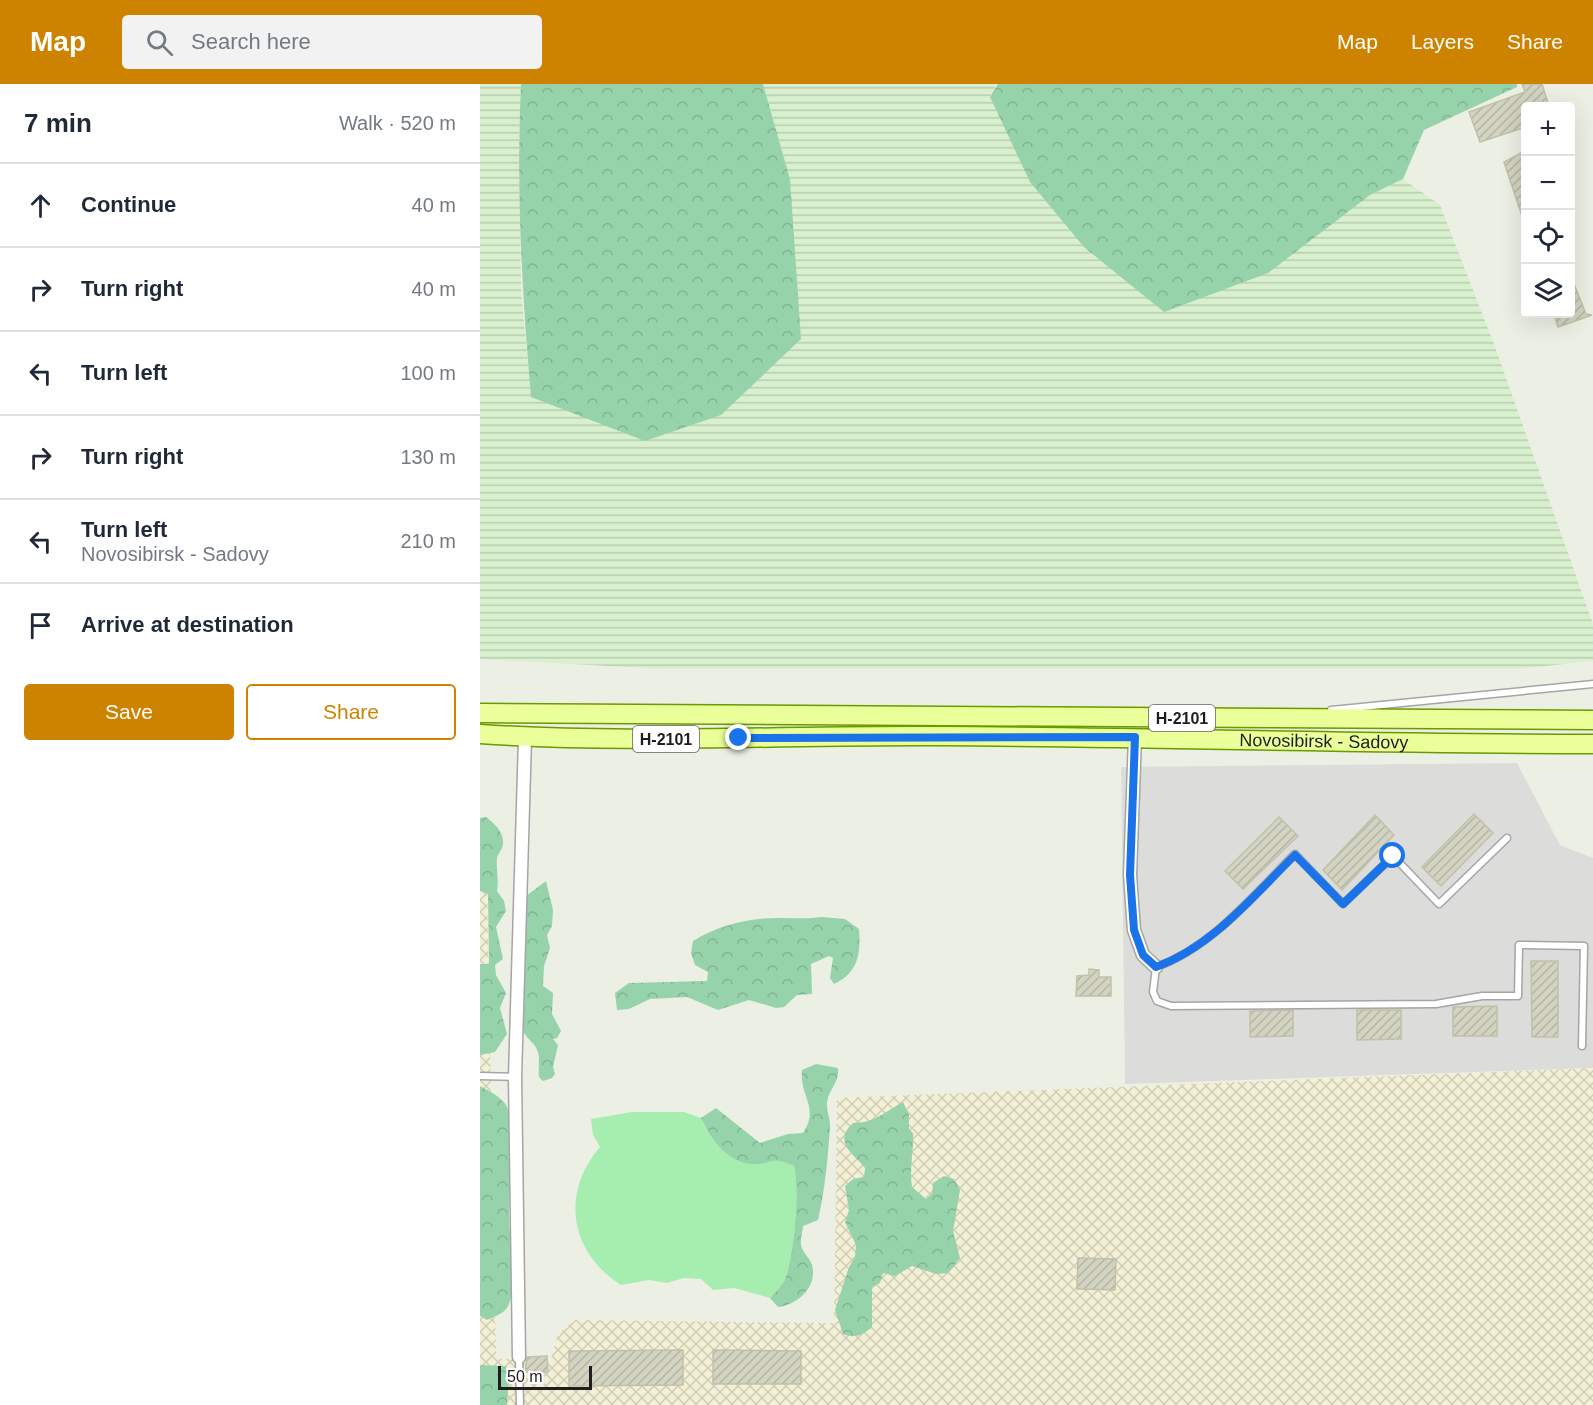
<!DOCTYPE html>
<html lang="en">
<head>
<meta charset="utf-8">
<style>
	body { margin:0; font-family:Helvetica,sans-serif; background:#f2f2f3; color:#1f2937 }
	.controls { position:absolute; right:18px; top:18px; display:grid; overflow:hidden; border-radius:6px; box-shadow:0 6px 24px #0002 }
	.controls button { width:54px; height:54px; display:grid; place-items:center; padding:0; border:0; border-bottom:2px solid #e0e1e3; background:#fff; color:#1f2937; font:30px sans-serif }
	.scale { position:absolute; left:18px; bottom:15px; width:94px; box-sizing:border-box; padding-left:6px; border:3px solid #1e1e1e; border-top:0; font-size:16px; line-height:21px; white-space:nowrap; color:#1e1e1e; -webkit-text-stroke:4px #fff; paint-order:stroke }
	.stop { position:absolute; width:18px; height:18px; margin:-14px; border:4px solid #1a73e8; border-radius:50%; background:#fff }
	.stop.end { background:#1a73e8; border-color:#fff; box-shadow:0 2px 6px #0008 }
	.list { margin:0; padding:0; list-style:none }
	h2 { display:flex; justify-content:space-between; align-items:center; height:78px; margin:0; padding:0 24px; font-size:26px }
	h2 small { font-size:20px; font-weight:400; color:#747a83 }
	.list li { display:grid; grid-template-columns:39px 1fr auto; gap:18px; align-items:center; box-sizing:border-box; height:84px; padding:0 24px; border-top:2px solid #e0e1e3 }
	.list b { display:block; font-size:22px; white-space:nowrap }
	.list p { margin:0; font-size:20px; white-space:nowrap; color:#747a83 }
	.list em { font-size:20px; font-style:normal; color:#747a83 }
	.actions { display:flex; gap:12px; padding:18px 24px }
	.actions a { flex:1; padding:14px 0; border:2px solid #cd8200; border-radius:6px; text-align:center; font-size:21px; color:#cd8200 }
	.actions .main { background:#cd8200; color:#fff }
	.icon { flex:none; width:33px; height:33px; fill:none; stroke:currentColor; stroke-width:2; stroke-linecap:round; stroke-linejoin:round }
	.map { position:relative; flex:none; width:1113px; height:1321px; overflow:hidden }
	header { display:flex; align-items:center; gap:36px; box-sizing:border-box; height:84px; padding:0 30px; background:#cd8200; color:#fff }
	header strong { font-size:28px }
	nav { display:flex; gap:33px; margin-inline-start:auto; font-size:21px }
	.search { width:420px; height:54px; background:#f2f2f3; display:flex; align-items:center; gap:15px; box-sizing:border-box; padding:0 21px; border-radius:6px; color:#747a83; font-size:22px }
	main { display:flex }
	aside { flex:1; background:#fff }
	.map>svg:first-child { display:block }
	.residential { fill:#dcdcdb }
	.military { fill:url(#military-cross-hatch) }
	.farmland { fill:url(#farmland-rules) }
	.grass { fill:#a6edb0 }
	.forest { fill:url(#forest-crowns) }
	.building { fill:url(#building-hatch); stroke:#c0c2a5; stroke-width:1.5 }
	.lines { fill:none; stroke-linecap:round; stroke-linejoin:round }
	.lane-casing { stroke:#a5a5a5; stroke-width:9 }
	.street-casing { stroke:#a5a5a5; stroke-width:15 }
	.primary-casing { stroke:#6a9900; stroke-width:21 }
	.lane { stroke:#fff; stroke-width:6 }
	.street { stroke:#fff; stroke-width:12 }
	.primary { stroke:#eaff9a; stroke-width:18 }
	.route { stroke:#1a73e8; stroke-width:8 }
	.labels { text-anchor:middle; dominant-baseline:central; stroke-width:6; stroke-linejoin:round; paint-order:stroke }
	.shield { fill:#fff; stroke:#626262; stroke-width:1.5 }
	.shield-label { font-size:16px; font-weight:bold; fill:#1e1e1e }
	.street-label { font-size:18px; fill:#1e1e1e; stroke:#fff }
</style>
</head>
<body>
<header>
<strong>Map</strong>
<div class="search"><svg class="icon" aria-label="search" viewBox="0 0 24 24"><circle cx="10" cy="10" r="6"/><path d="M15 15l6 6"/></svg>Search here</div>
<nav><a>Map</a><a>Layers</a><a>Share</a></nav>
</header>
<main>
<aside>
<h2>7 min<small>Walk · 520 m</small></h2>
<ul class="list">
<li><svg class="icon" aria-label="ahead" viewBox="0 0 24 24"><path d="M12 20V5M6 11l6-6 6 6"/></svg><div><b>Continue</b></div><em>40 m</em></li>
<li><svg class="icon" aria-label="right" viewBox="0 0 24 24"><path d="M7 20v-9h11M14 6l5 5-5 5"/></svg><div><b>Turn right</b></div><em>40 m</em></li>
<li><svg class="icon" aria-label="left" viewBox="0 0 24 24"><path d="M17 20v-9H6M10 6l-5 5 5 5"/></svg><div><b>Turn left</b></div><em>100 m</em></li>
<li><svg class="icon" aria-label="right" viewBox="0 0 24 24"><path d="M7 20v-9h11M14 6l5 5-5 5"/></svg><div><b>Turn right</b></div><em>130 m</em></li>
<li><svg class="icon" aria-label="left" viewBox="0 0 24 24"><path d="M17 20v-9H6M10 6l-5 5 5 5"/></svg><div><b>Turn left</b><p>Novosibirsk - Sadovy</p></div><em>210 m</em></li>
<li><svg class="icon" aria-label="arrive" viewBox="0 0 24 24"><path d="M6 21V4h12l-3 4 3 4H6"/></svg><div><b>Arrive at destination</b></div></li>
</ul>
<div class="actions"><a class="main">Save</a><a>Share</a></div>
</aside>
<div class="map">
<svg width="1113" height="1321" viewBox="0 0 1113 1321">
	<defs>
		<pattern id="military-cross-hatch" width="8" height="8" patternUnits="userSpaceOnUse" patternTransform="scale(1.5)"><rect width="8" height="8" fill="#f3f0d6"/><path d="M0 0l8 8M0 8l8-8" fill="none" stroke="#d0cdb7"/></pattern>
		<pattern id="farmland-rules" width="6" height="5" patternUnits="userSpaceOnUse" patternTransform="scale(1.5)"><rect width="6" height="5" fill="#d8f0ce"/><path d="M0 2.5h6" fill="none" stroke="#b9cdb0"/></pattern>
		<pattern id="forest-crowns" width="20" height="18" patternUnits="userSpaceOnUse" patternTransform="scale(1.5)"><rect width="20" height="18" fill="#96d2aa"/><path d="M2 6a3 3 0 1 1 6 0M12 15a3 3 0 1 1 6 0" fill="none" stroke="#81b492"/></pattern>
		<pattern id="building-hatch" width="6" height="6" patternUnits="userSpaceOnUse" patternTransform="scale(1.5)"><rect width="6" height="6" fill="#d2d3c1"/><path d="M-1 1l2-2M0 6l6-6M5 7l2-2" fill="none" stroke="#b4b5a5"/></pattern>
	</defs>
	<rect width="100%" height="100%" fill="#ecf0e4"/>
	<!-- residential -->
	<path class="residential" d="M 1037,679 L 1080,761 L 1113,774 L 1113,984 L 645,1000 L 641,683 Z"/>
	<!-- military -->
	<path class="military" d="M 0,752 L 6,753 L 16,1274 L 70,1279 L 78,1250 L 95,1236 L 354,1239 L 357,1014 L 1113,984 L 1113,1321 L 0,1321 Z"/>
	<!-- farmland -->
	<path class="farmland" d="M 0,0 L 41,0 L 39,50 L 41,204 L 51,312 L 67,317 L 310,95 L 283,0 L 517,0 L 510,13 L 890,111 L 923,95 L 960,121 L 1014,260 L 1113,540 L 1113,577 L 1036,585 L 183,585 L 0,575 Z"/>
	<!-- grass -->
	<path class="grass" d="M 152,1028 L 204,1028 L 221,1034 L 227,1047 L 274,1080 L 296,1075 L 314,1082 C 320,1105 314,1173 305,1195 C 302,1202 295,1208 290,1214 L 254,1204 L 233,1206 L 221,1195 L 204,1194 L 187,1199 L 169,1196 L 141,1201 C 90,1169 80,1109 120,1063 L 113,1051 L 111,1035 Z"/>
	<!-- forest -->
	<path class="forest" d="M 41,0 L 283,0 L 310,95 L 321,255 L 241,331 L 165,357 L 51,313 C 42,209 36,105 41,0 Z
		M 518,0 L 1037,0 L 1037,3 L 944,46 L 923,95 L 890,111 L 788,189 L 684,228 L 604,163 L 550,98 L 510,13 Z
		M 6,733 C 15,740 24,748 23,760 C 23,765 18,769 17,774 C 16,785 19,795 17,807 L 24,817 L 26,827 L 16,843 L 23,875 L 15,881 L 16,891 L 26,909 L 20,924 L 27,950 L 15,968 L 0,971 L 0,880 L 9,880 L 8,810 L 0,807 L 0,734 Z
		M 66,797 L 73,826 L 72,842 L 67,851 L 70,864 L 64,882 L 63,902 L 73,909 L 72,930 L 81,947 L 77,954 L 73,955 L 78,961 L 73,983 L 75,990 L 72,994 L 63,997 L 59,993 C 58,986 60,975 58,968 C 55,957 45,956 42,943 L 42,815 Z
		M 341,833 L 365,835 L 379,845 C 381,870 378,889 354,900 L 350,894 L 353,874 L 349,872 L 331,880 L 332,910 L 317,911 L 304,923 L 296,924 L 269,916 L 238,926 L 207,913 L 170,915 L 149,925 L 137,926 L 135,909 L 149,899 L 227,897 L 228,888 L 215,881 L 211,869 L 213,857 C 240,840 272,833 304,834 C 317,834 328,835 341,833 Z
		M 336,980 L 358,984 C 360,998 348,1006 347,1019 C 346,1027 351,1035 350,1043 C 348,1073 345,1106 338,1136 L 323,1142 C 323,1147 320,1155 321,1161 C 322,1168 330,1174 332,1181 C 338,1203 317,1221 298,1223 L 290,1214 C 295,1208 302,1202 305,1195 C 314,1173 320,1105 314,1082 C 288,1071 294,1081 272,1080 C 248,1079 230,1054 221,1034 L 236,1024 L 280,1059 L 308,1050 L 323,1049 C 340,1023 319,1012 322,986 Z
		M 0,1002 C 9,1007 20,1012 26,1021 C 37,1041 29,1107 29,1132 C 29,1159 39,1194 29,1220 C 25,1230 15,1232 7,1236 L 0,1232 Z
		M 423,1018 L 429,1031 L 429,1045 L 433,1049 C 434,1067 429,1084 432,1103 L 446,1115 L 452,1110 L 453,1099 L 464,1092 L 474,1095 L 480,1106 L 473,1147 L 480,1174 L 468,1189 L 456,1190 L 432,1182 L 415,1192 L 403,1189 L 400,1199 L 392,1203 L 392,1243 C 383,1251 375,1255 363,1250 L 355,1226 L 369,1183 L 375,1173 L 376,1161 L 365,1138 L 369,1126 L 365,1102 L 373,1095 L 384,1093 L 385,1084 C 372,1068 353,1058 373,1039 C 394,1039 405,1028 423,1018 Z
		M 0,1281 L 26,1282 L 29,1295 L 27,1321 L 0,1321 Z"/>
	<!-- building -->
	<path class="building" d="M 1042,0 L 1062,0 L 1069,22 L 1046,22 L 1046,43 L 1000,58 L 989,28 L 1045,8 Z
		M 1046,66 L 1046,138 L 1044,138 L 1024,78 Z
		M 1090,190 L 1106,230 L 1112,231 L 1078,243 L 1074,230 L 1090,230 Z
		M 994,730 L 1013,749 L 961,802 L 942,783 Z
		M 895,731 L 914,751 L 862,806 L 843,786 Z
		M 799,733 L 818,752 L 763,805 L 745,787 Z
		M 1051,877 L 1078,877 L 1078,953 L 1052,953 Z
		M 609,885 L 619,886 L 619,893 L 631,893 L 631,912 L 596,912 L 597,892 L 609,891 Z
		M 1017,922 L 1017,952 L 973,952 L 973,923 Z
		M 813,926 L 813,952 L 770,953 L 770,927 Z
		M 877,926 L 921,926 L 921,955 L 877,956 Z
		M 598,1174 L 636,1175 L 635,1206 L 597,1205 Z
		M 203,1266 L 203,1301 L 89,1302 L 89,1267 Z
		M 233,1266 L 321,1267 L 321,1300 L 233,1300 Z
		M 67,1272 L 68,1288 L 45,1288 L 47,1273 Z"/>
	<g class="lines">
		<defs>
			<path id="lane" d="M 851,626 L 1113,600
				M 1027,754 L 959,820 L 913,772 L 863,820 L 815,770 C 773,812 732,863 676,883 L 673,908 L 677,917 L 691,922 L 956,920 L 1002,912 L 1038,912 L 1039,861 L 1104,862 L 1102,962
				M 0,992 L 35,993
				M 39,1273 L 40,1321"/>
			<path id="street" d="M 655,653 L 650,791 L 654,846 L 663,871 L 676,883
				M 39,1273 L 35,993 L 45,654"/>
			<g id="primary">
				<path d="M 0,629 L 1113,636"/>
				<path id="s1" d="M 0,650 C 153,660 306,651 458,652 C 677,653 895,660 1113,660"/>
			</g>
		</defs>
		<!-- lane casing -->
		<use href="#lane" class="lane-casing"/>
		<!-- street casing -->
		<use href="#street" class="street-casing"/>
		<!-- primary casing -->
		<use href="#primary" class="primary-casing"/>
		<!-- lane -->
		<use href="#lane" class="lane"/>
		<!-- street -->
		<use href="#street" class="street"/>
		<!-- primary -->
		<use href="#primary" class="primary"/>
	</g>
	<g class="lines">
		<!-- route -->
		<path class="route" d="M 259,654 L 655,653 L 650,791 L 654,846 L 663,871 L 676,883 C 732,863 773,812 815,771 L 863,820 L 913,772"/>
	</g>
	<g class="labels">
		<!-- shield labels -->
		<g class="shield">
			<rect x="669" y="621" width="66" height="26" rx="4.5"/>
			<rect x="153" y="642" width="66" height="26" rx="4.5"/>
		</g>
		<g class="shield-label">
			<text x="702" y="634">Н-2101</text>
			<text x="186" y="655">Н-2101</text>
		</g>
		<!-- street labels -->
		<g class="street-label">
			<text stroke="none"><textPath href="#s1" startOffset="844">Novosibirsk - Sadovy</textPath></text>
		</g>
	</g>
</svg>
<div class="controls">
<button>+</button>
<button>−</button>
<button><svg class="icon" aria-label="locate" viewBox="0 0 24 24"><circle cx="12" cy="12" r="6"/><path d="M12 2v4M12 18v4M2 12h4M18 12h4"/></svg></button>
<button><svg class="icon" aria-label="layers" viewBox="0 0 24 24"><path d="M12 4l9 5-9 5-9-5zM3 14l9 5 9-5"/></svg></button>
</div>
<div class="scale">50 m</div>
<div class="stop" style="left:913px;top:772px"></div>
<div class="stop end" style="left:259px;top:654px"></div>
</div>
</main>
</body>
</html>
